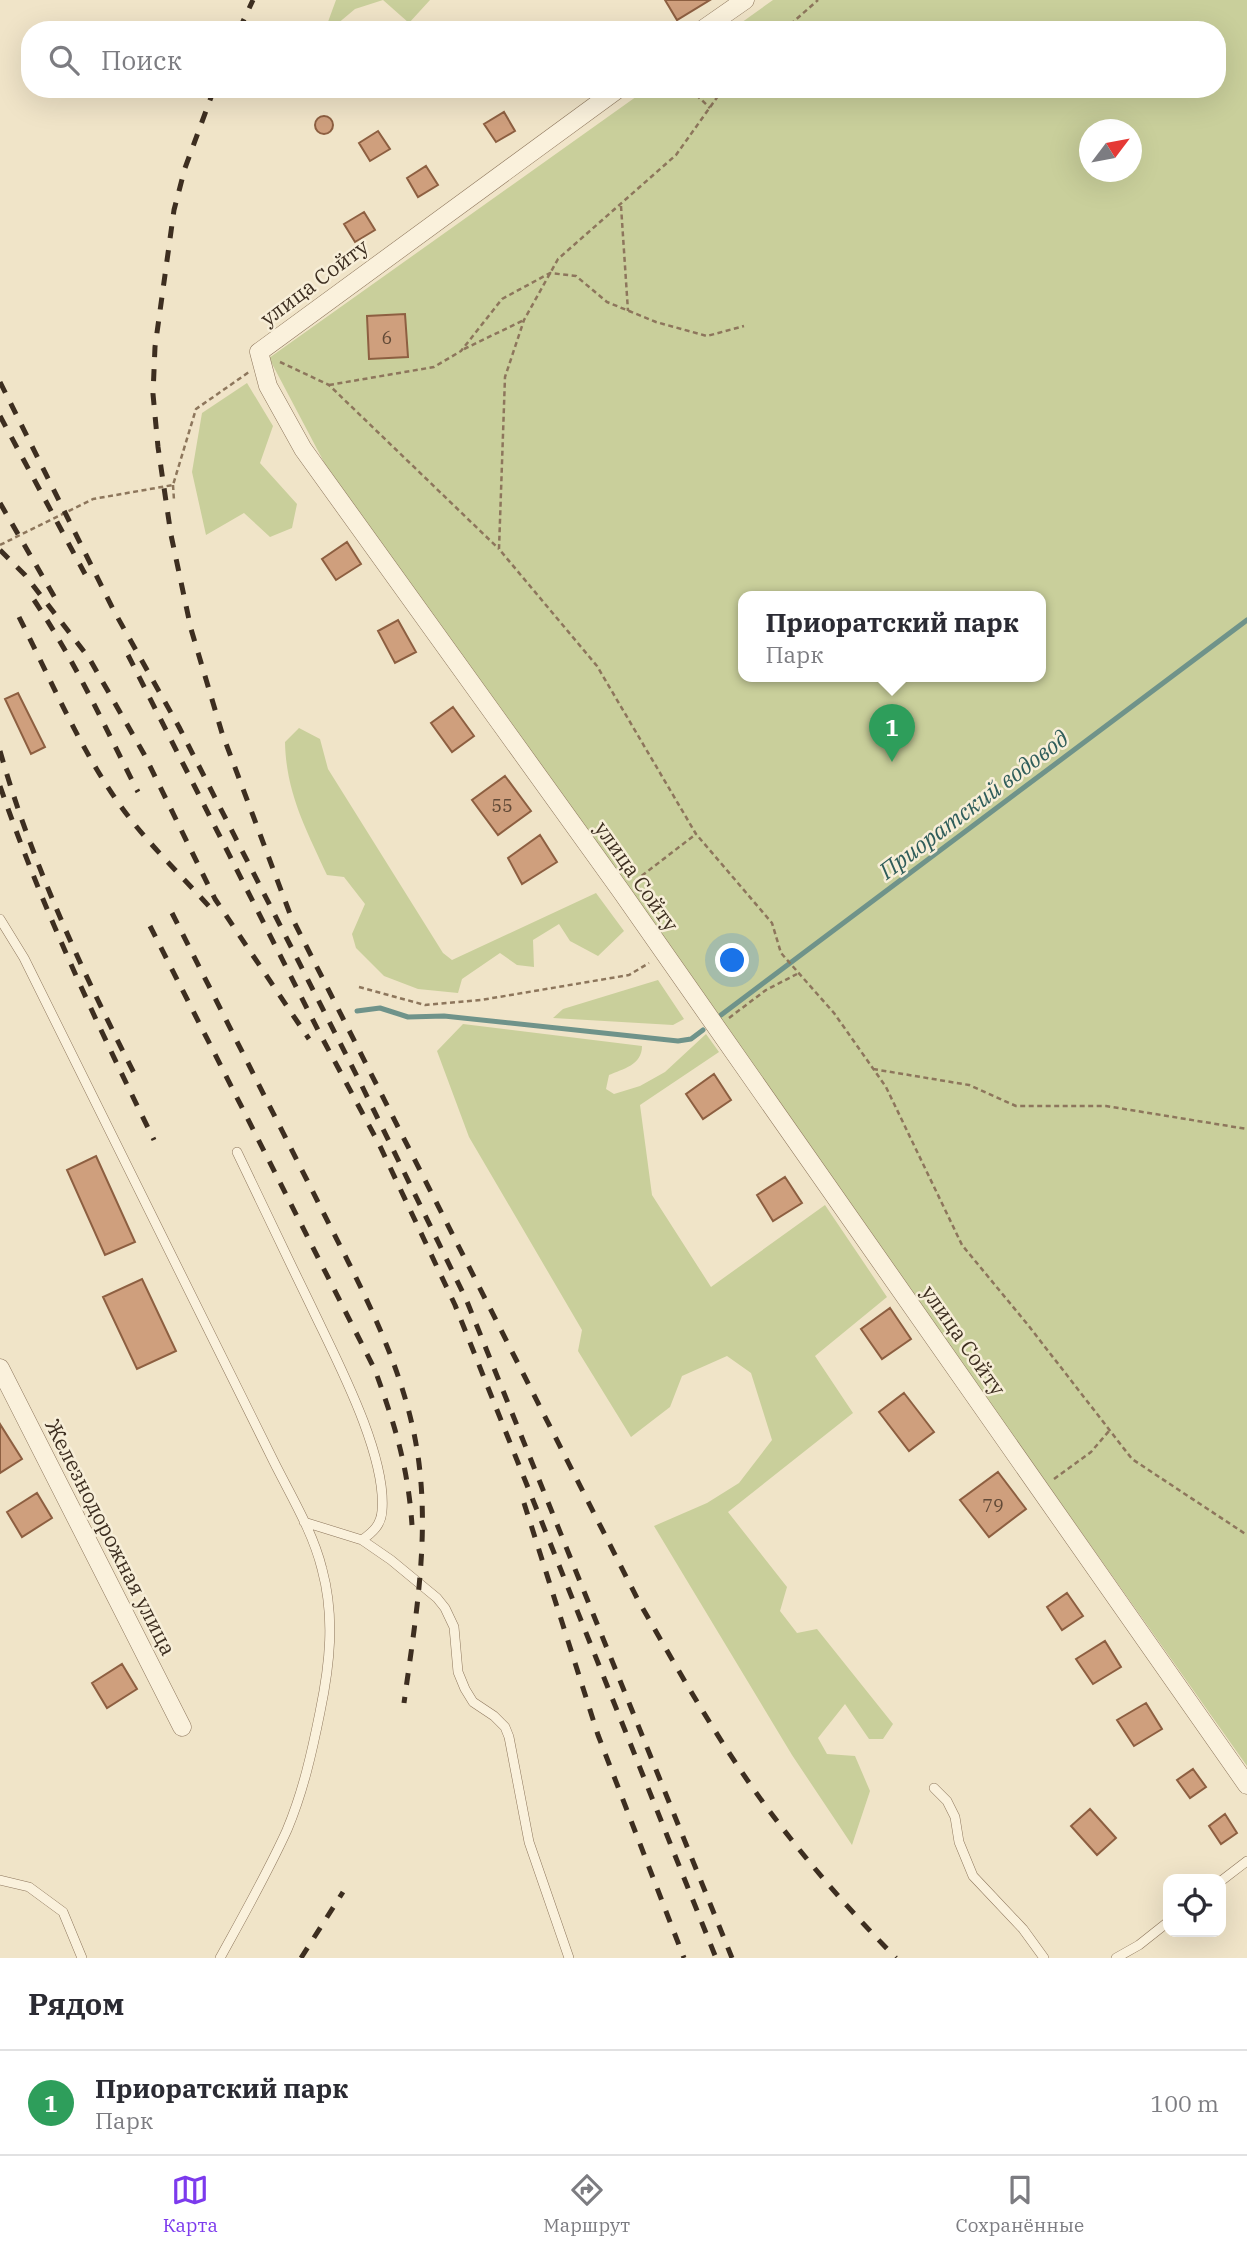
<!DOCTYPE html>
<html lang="ru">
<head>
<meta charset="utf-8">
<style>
	body { margin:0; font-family:"IBM Plex Serif",serif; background:#f2f2f3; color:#2b2b33 }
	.controls { position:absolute; right:21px; bottom:21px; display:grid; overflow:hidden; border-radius:14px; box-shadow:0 7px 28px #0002 }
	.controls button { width:63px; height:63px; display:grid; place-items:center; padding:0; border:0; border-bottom:2px solid #e1e1e2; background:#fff; color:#2b2b33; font:35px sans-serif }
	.compass { position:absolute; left:1079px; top:119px; width:63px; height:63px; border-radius:50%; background:#fff; box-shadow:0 7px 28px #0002; rotate:58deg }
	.you { position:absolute; left:733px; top:961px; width:24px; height:24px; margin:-18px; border:5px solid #fff; border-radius:50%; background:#1a73e8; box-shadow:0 0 0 10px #1a73e833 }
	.badge { display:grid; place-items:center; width:46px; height:46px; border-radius:50%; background:#7c3aed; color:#fff; font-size:23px; font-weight:700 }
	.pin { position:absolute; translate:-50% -58px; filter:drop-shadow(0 2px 4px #0008) }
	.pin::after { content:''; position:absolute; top:37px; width:24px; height:21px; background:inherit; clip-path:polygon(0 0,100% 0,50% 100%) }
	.popup { position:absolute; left:738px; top:591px; width:308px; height:91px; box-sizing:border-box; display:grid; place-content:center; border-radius:14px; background:#fff; filter:drop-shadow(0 2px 5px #0005); font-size:23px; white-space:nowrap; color:#7c7c81 }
	.popup b { font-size:26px; color:#2b2b33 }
	.popup::after { content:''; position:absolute; left:50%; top:100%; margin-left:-14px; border:14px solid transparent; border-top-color:#fff }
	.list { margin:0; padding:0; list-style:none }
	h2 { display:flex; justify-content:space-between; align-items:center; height:91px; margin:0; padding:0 28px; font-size:30px }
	h2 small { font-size:23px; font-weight:400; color:#7c7c81 }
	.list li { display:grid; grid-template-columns:46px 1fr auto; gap:21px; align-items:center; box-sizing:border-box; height:105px; padding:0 28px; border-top:2px solid #e1e1e2 }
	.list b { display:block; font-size:26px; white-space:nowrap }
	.list p { margin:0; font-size:23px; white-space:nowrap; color:#7c7c81 }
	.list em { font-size:23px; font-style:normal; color:#7c7c81 }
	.icon { flex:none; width:38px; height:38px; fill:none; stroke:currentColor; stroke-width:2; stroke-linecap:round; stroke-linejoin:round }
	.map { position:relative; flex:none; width:1247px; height:1958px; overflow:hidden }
	.search { position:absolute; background:#fff; box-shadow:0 7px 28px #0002; left:21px; right:21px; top:21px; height:77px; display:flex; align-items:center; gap:18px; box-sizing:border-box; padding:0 24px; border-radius:28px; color:#7c7c81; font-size:26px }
	.sheet { height:196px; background:#fff }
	nav { display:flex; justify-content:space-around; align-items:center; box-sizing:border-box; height:98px; border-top:2px solid #e1e1e2; background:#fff; font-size:19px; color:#7c7c81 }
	nav a { display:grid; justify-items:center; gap:4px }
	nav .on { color:#7c3aed }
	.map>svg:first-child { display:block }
	.green { fill:#c9cf9b; fill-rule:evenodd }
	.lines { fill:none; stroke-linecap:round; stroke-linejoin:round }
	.stream { stroke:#6f938a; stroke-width:5 }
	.building { fill:#cf9f7d; stroke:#8d5f41; stroke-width:2 }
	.service-casing { stroke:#8d765c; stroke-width:10 }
	.minor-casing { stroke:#8d765c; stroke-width:19 }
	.path { stroke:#8d765c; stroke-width:2.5; stroke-dasharray:5 3.5; stroke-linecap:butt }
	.service { stroke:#faf1dc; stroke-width:9 }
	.minor { stroke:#faf1dc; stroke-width:18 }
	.rail { stroke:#3d2e20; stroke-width:5; stroke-dasharray:12 12; stroke-linecap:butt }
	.labels { text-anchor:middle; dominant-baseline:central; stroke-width:5; stroke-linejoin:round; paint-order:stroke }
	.number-label { font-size:18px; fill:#624a37 }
	.street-label { font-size:21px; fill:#3d2e20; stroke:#f7eed8 }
	.water-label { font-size:23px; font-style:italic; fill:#2f5d5a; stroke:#f7eed8 }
</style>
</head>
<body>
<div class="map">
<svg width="1247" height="1958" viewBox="0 0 1247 1958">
	<rect width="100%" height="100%" fill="#f0e4c8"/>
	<!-- green -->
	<path class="green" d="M 336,0 L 430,0 L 409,23 L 383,0 L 355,9 L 330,30 L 325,30 Z
		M 773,0 L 1247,0 L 1247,1766 L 326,466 L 269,358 L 647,89 L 1217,89 L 1217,30 L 731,30 ZM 1090,130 L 1132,130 L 1132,172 L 1090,172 ZM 743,596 L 1041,596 L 1041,676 L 743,676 Z
		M 247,383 L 273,426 L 260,463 L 297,504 L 292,528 L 270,537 L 244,513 L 206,535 L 192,472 L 202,413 Z
		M 299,728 L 320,739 L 328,769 L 443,953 L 452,960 L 596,893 L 624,931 L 598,956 L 570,941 L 559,924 L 533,940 L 534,967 L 517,965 L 500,953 L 462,979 L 458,993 L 418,989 L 384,976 L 356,948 L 352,934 L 365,904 L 344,877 L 327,875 C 306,829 286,793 285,742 Z
		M 658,980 L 684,1019 L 673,1025 L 553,1018 L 563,1009 Z
		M 463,1024 L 642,1046 C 642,1065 623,1069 609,1075 L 606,1089 L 614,1094 L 640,1086 L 665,1072 L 706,1034 L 719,1052 L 640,1105 L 652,1195 L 711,1287 L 825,1205 L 887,1297 L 815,1356 L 853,1413 L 728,1512 L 787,1587 L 780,1611 L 797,1633 L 817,1629 L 893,1724 L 883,1739 L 869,1739 L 845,1704 L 818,1738 L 827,1754 L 855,1756 L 870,1791 L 852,1845 L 792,1755 L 654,1526 L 707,1503 L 739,1483 L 772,1440 L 751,1373 L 727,1356 L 682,1376 L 670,1407 L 631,1437 L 578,1351 L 582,1330 L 469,1137 L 437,1051 Z"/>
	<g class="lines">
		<!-- stream -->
		<path class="stream" d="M 357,1011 L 380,1008 L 408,1017 L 444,1016 L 678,1041 L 691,1039 L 703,1030
			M 721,1015 L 1247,620"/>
	</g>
	<!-- building -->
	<path class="building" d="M 665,0 L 710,0 L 677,20 Z
		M 504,112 L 515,131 L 496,142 L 484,124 Z
		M315 125a9 9 0 1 1 18 0a9 9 0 1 1-18 0Z
		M 378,131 L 390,149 L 370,161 L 359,143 Z
		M 426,166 L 438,185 L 418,197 L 407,178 Z
		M 364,212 L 375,230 L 355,242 L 344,224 Z
		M 405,314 L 408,357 L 369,359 L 367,316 Z
		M 347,542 L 361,564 L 336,580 L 322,559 Z
		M 398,620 L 416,652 L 395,663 L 378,631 Z
		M 18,693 L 45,747 L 31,754 L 5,699 Z
		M 453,707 L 474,736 L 452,752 L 431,723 Z
		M 505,776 L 531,811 L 498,835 L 472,800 Z
		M 540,835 L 557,862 L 522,884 L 508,858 Z
		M 714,1074 L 731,1100 L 703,1119 L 686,1094 Z
		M 96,1156 L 135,1242 L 105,1255 L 67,1170 Z
		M 785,1177 L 802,1203 L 773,1221 L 757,1195 Z
		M 142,1279 L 176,1351 L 137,1369 L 103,1297 Z
		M 890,1308 L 911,1339 L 882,1359 L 861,1329 Z
		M 904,1393 L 934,1432 L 909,1451 L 879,1412 Z
		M 0,1424 L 22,1459 L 0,1473 Z
		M 998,1472 L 1026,1509 L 989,1537 L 960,1500 Z
		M 37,1493 L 52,1518 L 22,1537 L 7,1512 Z
		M 1067,1593 L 1083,1616 L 1062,1630 L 1047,1607 Z
		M 1105,1641 L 1121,1667 L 1093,1684 L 1076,1659 Z
		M 122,1664 L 137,1689 L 107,1708 L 92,1683 Z
		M 1146,1703 L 1162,1729 L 1134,1746 L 1117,1720 Z
		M 1193,1769 L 1206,1787 L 1190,1798 L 1177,1780 Z
		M 1090,1809 L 1116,1838 L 1097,1855 L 1071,1826 Z
		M 1225,1814 L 1237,1833 L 1221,1844 L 1209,1826 Z"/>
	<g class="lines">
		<defs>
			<path id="service" d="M 0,919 L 24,958 L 274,1462 C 291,1496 313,1532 322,1569 C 335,1617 330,1664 320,1712 C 312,1752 303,1792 287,1830 C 267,1874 243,1916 220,1958
				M 237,1152 C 262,1204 286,1255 311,1306 C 336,1359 387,1454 382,1511 C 381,1525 373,1532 362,1540
				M 304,1522 L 362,1540 L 391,1560 L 437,1598 L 445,1608 L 454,1627 L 458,1672 L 465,1689 L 473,1702 L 494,1716 L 505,1727 L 509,1737 L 529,1842 L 569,1958
				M 934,1788 L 947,1801 L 955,1817 L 959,1842 L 973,1876 L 1023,1929 L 1044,1958
				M 0,1880 L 29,1887 L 63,1912 L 82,1958
				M 1221,1881 L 1247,1861
				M 1116,1958 L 1139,1945 L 1168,1922"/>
			<path id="minor" d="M 702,30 L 745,0
				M 618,89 L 259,352 L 268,386 L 303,449 L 621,891 L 1247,1785
				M 0,1368 L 182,1727"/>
		</defs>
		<!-- service casing -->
		<use href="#service" class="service-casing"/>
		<!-- minor casing -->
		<use href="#minor" class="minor-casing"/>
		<!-- path -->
		<path class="path" d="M 784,30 L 818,0
			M 690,89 L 710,108
			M 723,89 L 676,155 L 558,259 L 524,320 L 505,377 L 499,549 L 597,666 L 696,834 L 772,923 L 781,953 L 834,1013 L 886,1087 L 962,1245 L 1028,1325 L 1132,1459 L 1247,1535
			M 621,206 L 628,311
			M 464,349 L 524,320
			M 280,362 L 329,385 L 499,549
			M 329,385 L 434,367 L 461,351 L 502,299 L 550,273 L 576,276 L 607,302 L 656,322 L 707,336 L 744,326
			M 173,485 L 174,500
			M 0,545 L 93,499 L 173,485 L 196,409 L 249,372
			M 635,881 L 696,834
			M 359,987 L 425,1005 L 481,1000 L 629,975 L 649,963
			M 729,1018 L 766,990 L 797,974
			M 873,1069 L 969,1085 L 1016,1106 L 1106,1106 L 1247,1129
			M 1054,1479 L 1091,1452 L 1109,1431"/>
		<!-- service -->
		<use href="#service" class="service"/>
		<!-- minor -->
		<use href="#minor" class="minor"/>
		<!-- rail -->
		<path class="rail" d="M 239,30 L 253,0
			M 214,89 L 185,168 L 174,210 L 155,347 L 153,394 L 158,447 L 171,535 L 191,629 L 222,733 L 290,914 L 638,1600 C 682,1677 726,1755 780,1825 C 816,1872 855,1916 896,1958
			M 0,382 L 114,611 L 179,727 L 361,1084 L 466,1299 L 732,1958
			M 0,416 L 85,574
			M 0,503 L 58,603
			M 0,550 L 25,575 L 89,658 L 144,754 L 215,899 L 309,1039
			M 34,600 C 75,661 105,727 138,792
			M 19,617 C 52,682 82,754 125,812 C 152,848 185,879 215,913
			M 128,655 L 320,1034 L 379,1144 L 455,1305 L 716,1958
			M 0,751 C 32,864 83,973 136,1077
			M 0,786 C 42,908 97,1024 154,1140
			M 172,913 C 219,1006 266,1099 313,1192 C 355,1277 404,1361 418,1456 C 430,1539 415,1622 404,1703
			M 150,926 L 375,1370 C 395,1425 408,1467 412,1525
			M 524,1503 L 598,1735 L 684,1958
			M 301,1958 L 343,1892"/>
	</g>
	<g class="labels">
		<!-- number labels -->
		<g class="number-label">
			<text x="387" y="337">6</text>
			<text x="502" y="805">55</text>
			<text x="993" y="1505">79</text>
		</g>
		<!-- street labels -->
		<g class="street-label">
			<text transform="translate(314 282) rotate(-37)">улица Сойту</text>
			<text transform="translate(637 876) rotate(55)">улица Сойту</text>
			<text transform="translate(964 1340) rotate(55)">улица Сойту</text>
			<text transform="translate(111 1537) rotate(63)">Железнодорожная улица</text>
		</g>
		<!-- water labels -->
		<g class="water-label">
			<text transform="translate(973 804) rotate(-37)">Приоратский водовод</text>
		</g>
	</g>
</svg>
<div class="controls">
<button><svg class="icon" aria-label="locate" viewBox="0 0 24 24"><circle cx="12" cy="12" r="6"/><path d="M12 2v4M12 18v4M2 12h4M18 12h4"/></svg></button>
</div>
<svg class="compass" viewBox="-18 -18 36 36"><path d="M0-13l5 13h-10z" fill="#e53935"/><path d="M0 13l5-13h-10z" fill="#7c7c81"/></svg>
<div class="you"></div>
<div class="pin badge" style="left:892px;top:762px;background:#2e9e5b">1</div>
<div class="popup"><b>Приоратский парк</b>Парк</div>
<div class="search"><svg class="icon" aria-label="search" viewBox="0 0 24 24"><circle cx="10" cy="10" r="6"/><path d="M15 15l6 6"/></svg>Поиск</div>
</div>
<section class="sheet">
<h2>Рядом<small></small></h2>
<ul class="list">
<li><span class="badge" style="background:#2e9e5b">1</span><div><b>Приоратский парк</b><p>Парк</p></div><em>100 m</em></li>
</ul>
</section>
<nav>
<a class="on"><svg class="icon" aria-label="map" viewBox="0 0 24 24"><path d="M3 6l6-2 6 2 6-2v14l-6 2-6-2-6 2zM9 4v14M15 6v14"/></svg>Карта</a>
<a><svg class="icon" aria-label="directions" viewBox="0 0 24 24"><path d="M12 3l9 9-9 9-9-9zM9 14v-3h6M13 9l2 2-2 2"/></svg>Маршрут</a>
<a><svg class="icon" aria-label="saved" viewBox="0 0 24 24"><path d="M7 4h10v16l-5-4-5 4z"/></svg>Сохранённые</a>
</nav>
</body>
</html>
